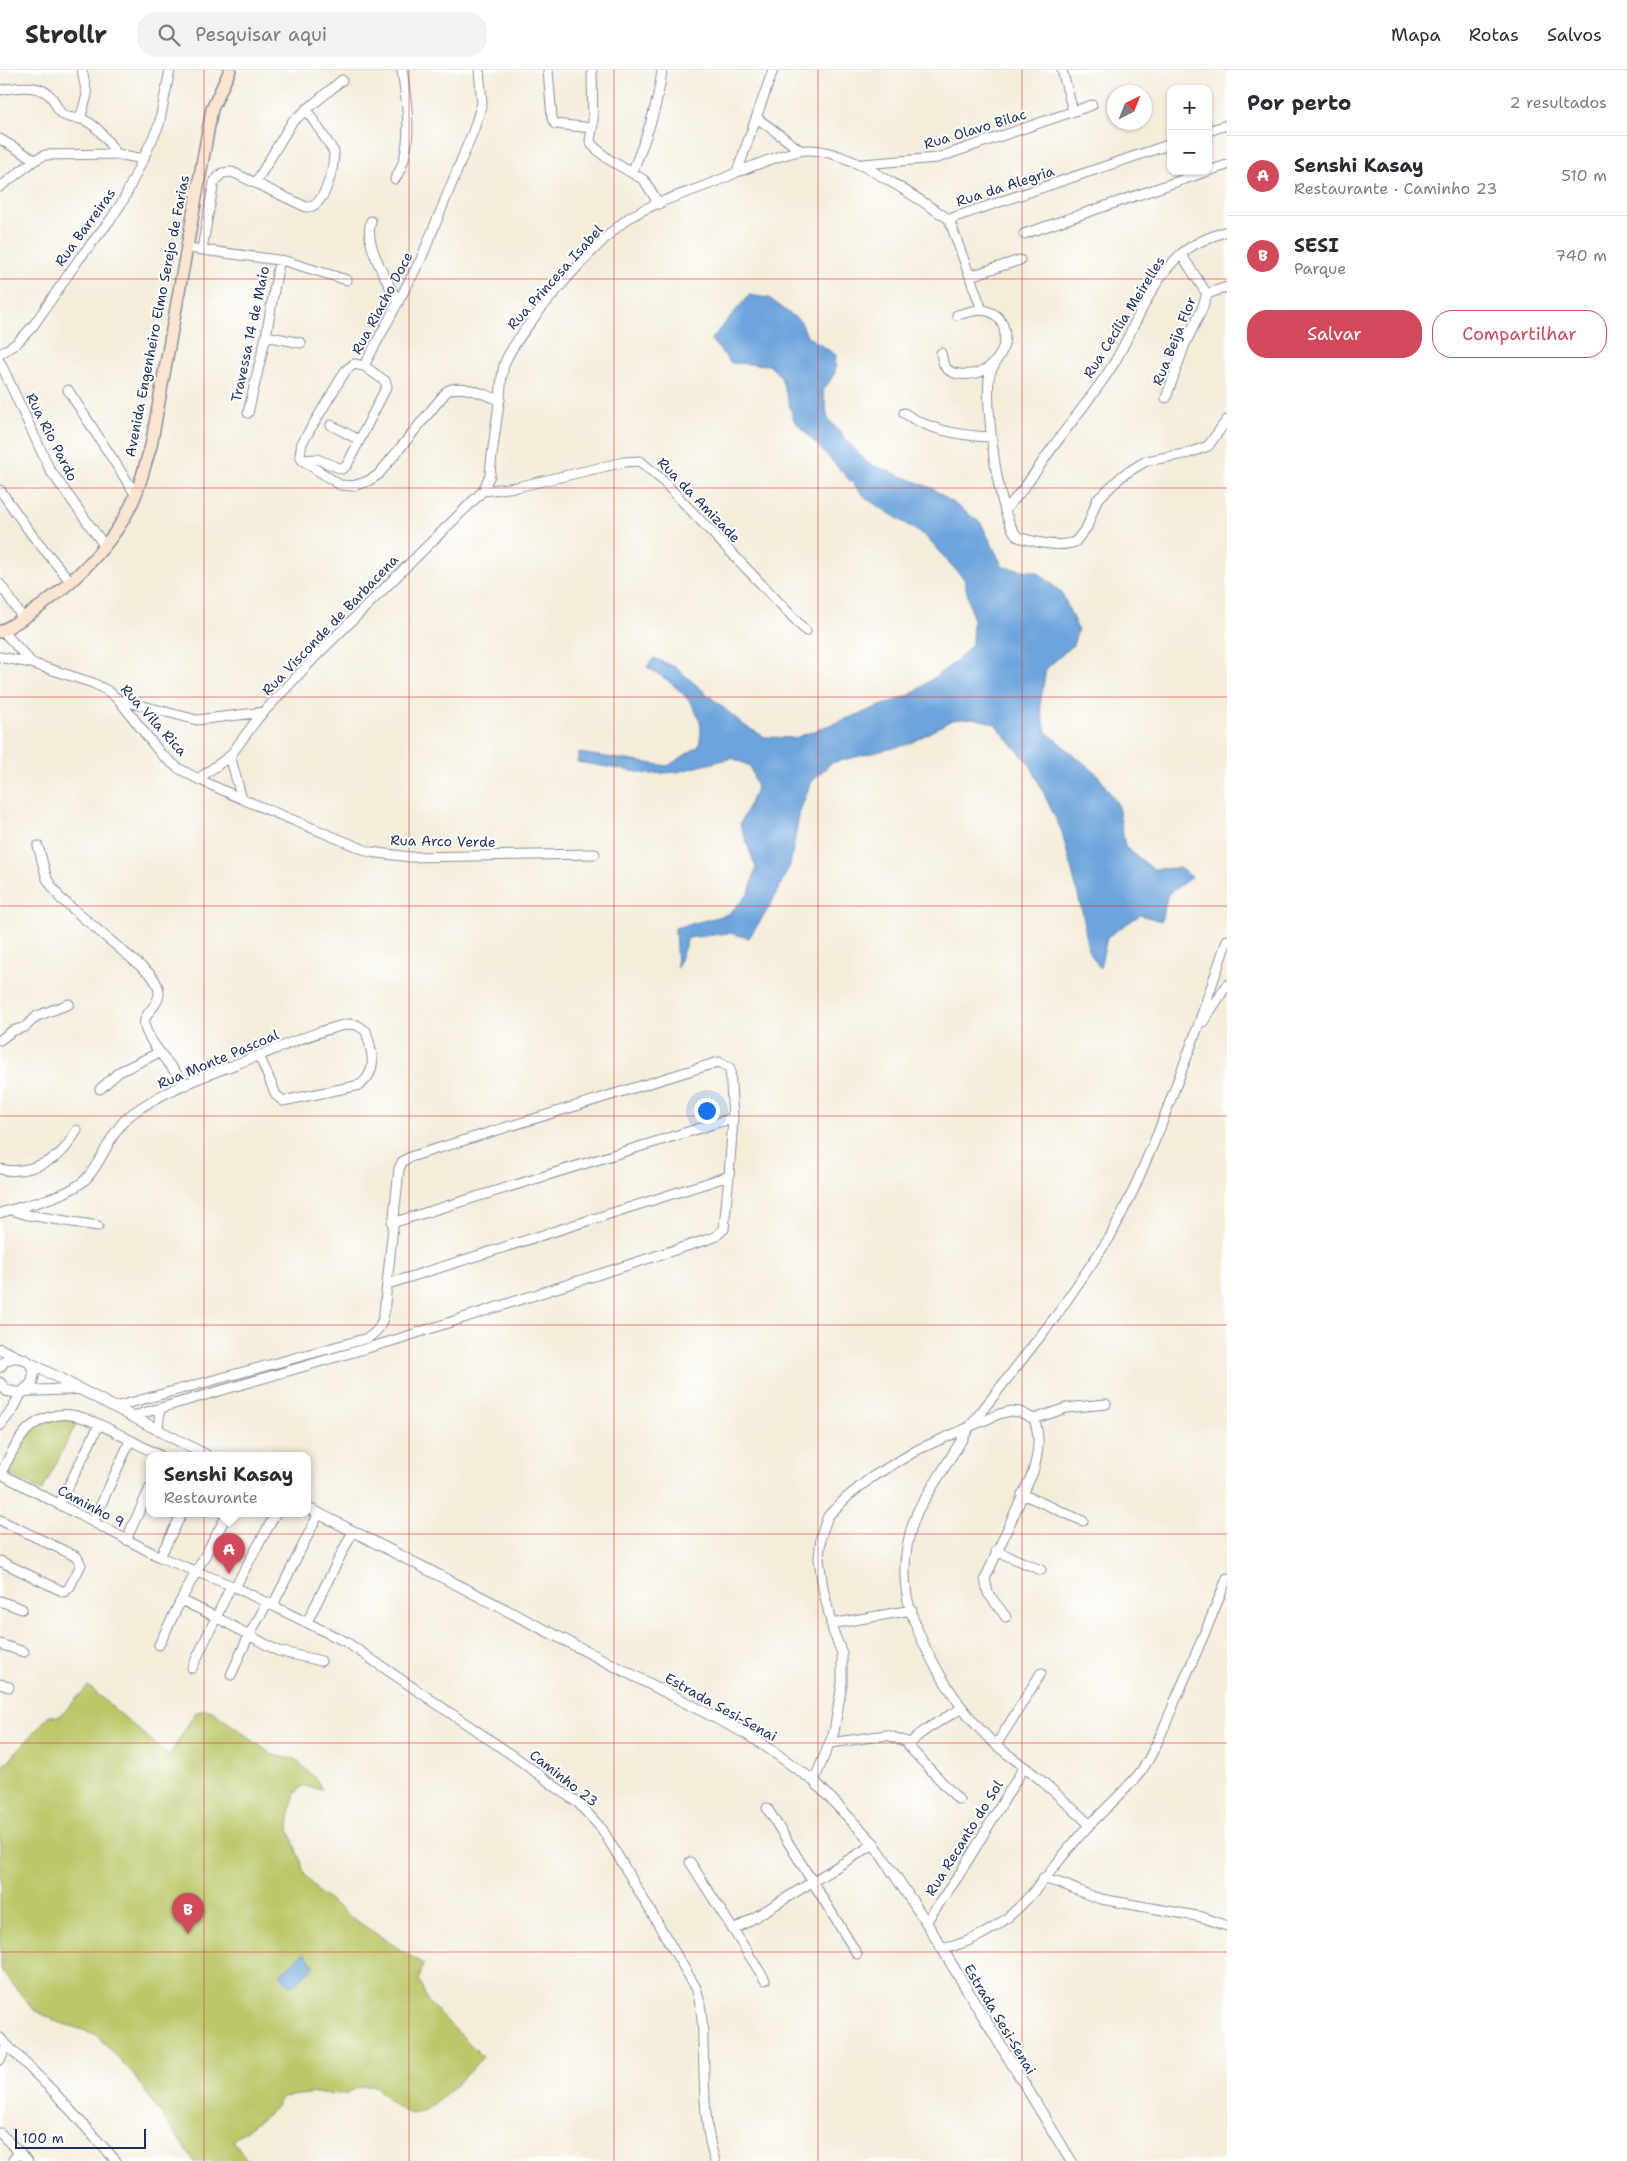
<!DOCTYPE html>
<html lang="pt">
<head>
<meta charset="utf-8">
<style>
	body { margin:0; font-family:"Shantell Sans",sans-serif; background:#f2f2f3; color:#2b2b33 }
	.controls { position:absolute; right:15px; top:15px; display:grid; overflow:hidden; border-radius:10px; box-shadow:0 1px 4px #0004 }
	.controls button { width:45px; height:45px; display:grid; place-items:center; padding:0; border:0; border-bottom:1px solid #e1e1e2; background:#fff; color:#2b2b33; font:25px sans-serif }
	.compass { position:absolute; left:1107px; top:15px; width:45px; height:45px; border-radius:50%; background:#fff; box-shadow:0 1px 4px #0004; rotate:43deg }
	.scale { position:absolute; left:15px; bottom:12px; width:131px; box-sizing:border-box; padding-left:5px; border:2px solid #1b2f5e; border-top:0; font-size:14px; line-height:18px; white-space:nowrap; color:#1b2f5e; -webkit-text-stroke:4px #fff; paint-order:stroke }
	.you { position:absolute; left:706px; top:1040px; width:18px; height:18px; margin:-12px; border:4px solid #fff; border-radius:50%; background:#1a73e8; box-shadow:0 0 0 8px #1a73e833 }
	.badge { display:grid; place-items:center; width:32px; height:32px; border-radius:50%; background:#d1495b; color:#fff; font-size:16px; font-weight:700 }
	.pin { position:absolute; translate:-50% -41px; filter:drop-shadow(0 1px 2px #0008) }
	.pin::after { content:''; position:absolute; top:26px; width:18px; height:15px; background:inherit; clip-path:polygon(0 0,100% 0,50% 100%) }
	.popup { position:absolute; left:146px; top:1382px; width:165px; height:65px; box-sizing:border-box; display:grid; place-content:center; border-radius:10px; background:#fff; filter:drop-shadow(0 1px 4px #0005); font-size:16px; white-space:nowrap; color:#7c7c81 }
	.popup b { font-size:19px; color:#2b2b33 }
	.popup::after { content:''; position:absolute; left:50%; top:100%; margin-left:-10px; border:10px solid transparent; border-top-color:#fff }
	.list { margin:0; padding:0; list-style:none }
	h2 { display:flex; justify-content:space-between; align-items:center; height:65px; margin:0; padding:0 20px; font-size:21px }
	h2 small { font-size:16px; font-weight:400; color:#7c7c81 }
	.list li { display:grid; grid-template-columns:32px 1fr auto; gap:15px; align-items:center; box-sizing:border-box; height:80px; padding:0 20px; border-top:1px solid #e1e1e2 }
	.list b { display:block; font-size:19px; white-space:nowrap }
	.list p { margin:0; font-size:16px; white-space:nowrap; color:#7c7c81 }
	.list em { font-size:16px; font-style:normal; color:#7c7c81 }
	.actions { display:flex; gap:10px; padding:15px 20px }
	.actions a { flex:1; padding:11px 0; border:1px solid #d1495b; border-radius:20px; text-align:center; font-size:18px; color:#d1495b }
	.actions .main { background:#d1495b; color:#fff }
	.icon { flex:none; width:28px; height:28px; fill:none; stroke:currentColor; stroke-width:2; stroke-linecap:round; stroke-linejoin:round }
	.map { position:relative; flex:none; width:1227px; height:2091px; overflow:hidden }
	header { display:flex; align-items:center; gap:30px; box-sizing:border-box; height:70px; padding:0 25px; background:#fff; border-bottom:1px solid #e1e1e2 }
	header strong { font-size:24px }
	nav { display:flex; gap:28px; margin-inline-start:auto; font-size:18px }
	.search { width:350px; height:45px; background:#f2f2f3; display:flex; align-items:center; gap:12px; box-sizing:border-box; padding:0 18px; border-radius:20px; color:#7c7c81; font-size:19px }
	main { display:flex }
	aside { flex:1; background:#fff }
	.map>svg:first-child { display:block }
	.green { fill:#bbc769; stroke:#6b7b64 }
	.water { fill:#6ca4db; stroke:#446a9c }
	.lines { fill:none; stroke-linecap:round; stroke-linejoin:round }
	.minor-casing { stroke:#888e9c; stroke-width:11 }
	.tertiary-casing { stroke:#888e9c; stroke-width:12 }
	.secondary-casing { stroke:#888e9c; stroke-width:14 }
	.minor { stroke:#fff; stroke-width:9 }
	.tertiary { stroke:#fff; stroke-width:10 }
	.secondary { stroke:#fce5d0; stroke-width:11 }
	.grid { fill:none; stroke:#d62828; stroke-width:1; stroke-opacity:0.55 }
	.labels { text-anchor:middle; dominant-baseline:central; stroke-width:4; stroke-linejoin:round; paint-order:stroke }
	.street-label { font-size:14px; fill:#1b2f5e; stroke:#fff }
</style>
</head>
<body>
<header>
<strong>Strollr</strong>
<div class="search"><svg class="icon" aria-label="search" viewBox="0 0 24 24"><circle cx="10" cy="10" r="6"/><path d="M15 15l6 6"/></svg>Pesquisar aqui</div>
<nav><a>Mapa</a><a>Rotas</a><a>Salvos</a></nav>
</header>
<main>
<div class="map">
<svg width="1227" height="2091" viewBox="0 0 1227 2091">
	<rect width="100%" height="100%" fill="#fff"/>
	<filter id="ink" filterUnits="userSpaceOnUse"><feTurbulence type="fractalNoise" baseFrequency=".02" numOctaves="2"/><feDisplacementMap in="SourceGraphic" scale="10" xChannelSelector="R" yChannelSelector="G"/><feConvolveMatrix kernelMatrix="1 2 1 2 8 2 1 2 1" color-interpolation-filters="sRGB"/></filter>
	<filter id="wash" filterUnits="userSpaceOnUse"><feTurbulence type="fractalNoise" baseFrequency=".0096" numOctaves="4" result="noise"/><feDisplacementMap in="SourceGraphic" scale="20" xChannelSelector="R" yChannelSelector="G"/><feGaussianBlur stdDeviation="1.12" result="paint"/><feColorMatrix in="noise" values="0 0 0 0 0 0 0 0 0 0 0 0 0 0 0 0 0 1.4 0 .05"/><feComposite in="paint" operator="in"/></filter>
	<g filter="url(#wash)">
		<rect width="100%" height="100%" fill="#f4edda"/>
		<!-- green -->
		<path class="green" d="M 59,1349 L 77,1352 L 42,1421 L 5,1403 C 18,1372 24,1357 59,1349 Z
			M 88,1616 L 169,1686 L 195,1643 L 205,1639 L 212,1641 L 273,1685 L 295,1689 L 316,1709 L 322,1719 L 302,1716 L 295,1724 L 291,1736 L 289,1759 L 305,1805 L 318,1822 L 355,1850 L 423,1894 L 419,1910 L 428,1932 L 483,1987 C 471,1999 427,2048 412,2044 C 397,2040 385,2026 375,2016 L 362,2016 L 344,2024 L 317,2023 L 282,2027 L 274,2039 L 233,2070 L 248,2091 L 194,2091 L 130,2000 L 95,1964 L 55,1951 L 34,1940 L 0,1899 L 0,1700 L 49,1646 L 60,1646 Z"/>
		<!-- water -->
		<path class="water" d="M 749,225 L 769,228 L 801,252 L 807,266 L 836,285 L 835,303 L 823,321 L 828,349 L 867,393 L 932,418 L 981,453 L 1003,497 L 1038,502 L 1062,523 L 1078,560 L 1073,575 L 1046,599 L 1040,635 L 1046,662 L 1097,704 L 1118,735 L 1125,777 L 1153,799 L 1179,798 L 1192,807 L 1168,824 L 1161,851 L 1140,845 L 1107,867 L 1100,898 L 1088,880 L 1083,845 L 1062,762 L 1031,696 L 995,654 L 973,648 L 952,650 L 909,674 L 831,693 L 811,712 L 800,741 L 790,795 L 770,836 L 749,868 L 729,863 L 688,868 L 677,898 L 675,858 L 729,844 L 749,823 L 756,798 L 740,754 L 757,718 L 750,696 L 732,688 L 677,702 L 650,704 L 577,692 L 579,683 L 668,696 L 699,676 C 700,670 701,663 701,657 C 696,629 669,610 647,597 L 654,588 L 675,597 L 745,656 L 765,667 L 795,668 L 910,625 L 957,591 L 972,574 L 973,549 L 964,509 L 925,466 L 867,429 L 794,350 L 781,307 L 769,295 L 731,293 L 711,270 Z
			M 304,1883 L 315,1896 L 291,1917 L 280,1904 Z"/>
	</g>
	<g filter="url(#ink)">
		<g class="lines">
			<defs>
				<path id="minor" d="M 479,0 L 482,33 L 474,59 L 421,189 L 364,296 L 354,294 L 346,300 L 302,373 L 300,385 L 302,390 L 340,415 L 353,416 L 368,411 L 378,405 L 447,321 C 462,313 484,325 500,330
					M 548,0 L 552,48 L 555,54 L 592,58
					M 592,0 L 593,54 L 590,70 L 592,75 L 608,89 L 644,110 L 659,134
					M 1062,0 L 1073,41
					M 0,20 C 15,17 41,13 52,28 C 56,33 57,40 62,44 C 68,49 75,47 81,49 C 98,54 107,71 117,84
					M 757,48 L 800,80
					M 80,49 L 87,25 L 82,0
					M 1208,61 L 1227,55
					M 0,69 L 35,90
					M 863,94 L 937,88 L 1092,35
					M 1208,101 L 1227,95
					M 632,102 C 646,69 658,36 662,0
					M 737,102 C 757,95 778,85 799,81 C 841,72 914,127 949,149
					M 395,109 C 415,78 407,34 402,0
					M 256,112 L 292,52 L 342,10
					M 0,117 L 35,90 L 45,85 L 117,84 L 144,89
					M 949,149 L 1171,74
					M 949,149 L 982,240
					M 371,151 C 363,175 388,210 398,233
					M 1024,164 L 1208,101
					M 188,178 L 285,191 L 347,210
					M 202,179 L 214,112 L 222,103 L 232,102 L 306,137 C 325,139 334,97 334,82 L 306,39
					M 970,206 L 1020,190
					M 1207,224 L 1227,217
					M 266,266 L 301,273
					M 941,283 C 943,295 945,302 959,304 C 1007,310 1019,249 987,241 C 978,238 966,243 957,245
					M 0,284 L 17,273 L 33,256 L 79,189 L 111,149 L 124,129 L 159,55 L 170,0
					M 0,292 L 50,400 L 104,475
					M 995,294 C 992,298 990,303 989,308 C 986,339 997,445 1018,467 C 1035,472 1058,478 1075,472 L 1087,457 L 1097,430 L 1123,405 L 1146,391 L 1189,383 L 1208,376 L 1227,350
					M 68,320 L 136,425
					M 1166,328 L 1185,274 L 1202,239 L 1207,224 L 1181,184
					M 248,343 L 266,266 L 279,192
					M 904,343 C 930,361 961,366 992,367
					M 331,355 L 359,370
					M 302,390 L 317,389 L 342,399 L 347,395 L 387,316 L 385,311 L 364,296
					M 0,420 L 32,465 L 71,512
					M 483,421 L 517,417 L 624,392 L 640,391 L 661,409 L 806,561
					M 1006,438 C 1024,421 1035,402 1050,381 C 1070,353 1092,327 1111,298 C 1134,262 1147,215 1180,185 C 1193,173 1210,167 1227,161
					M 0,514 L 23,548
					M 2,560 L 31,592
					M 0,587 L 31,593 L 93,613 L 108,621 L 119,630 L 161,684 L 178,698 L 198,709 L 242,729 L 370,782 L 410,787 L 595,784
					M 120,630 L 197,650 L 264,642
					M 230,686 L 242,729
					M 198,709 L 230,686 L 258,648 L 321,581 L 483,421 L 490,405 C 492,381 496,357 499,333 C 501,321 501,307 504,295 C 515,263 599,168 629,148 C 662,127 703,120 737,102 L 773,0
					M 38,776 L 47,809 L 60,828 L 151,905 C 174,934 140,938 145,957 C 149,973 175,1001 186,1015
					M 1203,952 L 1227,915
					M 0,970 L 12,961 L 25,957 L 37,946 L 69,934
					M 100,1019 L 119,1002 L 160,982
					M 0,1099 C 11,1102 20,1101 31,1098 C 56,1090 64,1083 77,1060
					M 11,1140 L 28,1145 L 98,1156
					M 0,1143 C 25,1135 69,1127 87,1108 C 104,1089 111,1059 133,1043 C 170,1016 217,1002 260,985 C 289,974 319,960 349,954 L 357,955 L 366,961 C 372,982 379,1000 360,1015 L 283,1031 L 276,1025 L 259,985
					M 392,1153 L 733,1048
					M 388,1214 L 729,1106
					M 115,1337 L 368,1268 C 378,1261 382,1255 384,1243 L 399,1099 L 402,1092 L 410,1087 L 715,993 L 719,992 L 730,998 L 733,1048 L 729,1106 L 724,1159 L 715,1167 L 395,1270 L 133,1346
					M 158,1360 L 160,1339
					M 1,1404 L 160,1487 L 235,1517 L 346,1572 L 515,1687 L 578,1733 L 602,1759 L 696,1918 C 702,1936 703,1956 703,1975 C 705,2014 703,2054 715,2091
					M 0,1405 C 8,1390 16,1371 28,1359 C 39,1349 56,1343 71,1345 C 93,1347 137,1375 159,1385
					M 1022,1424 L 1083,1451
					M 59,1435 L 99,1355
					M 0,1450 L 77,1487 L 81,1495 L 69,1518 L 64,1522 L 0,1491
					M 93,1452 L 130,1371
					M 126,1470 L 150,1418
					M 996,1481 L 1041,1500
					M 160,1487 L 182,1443
					M 235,1517 L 276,1443
					M 181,1530 L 216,1547 L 278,1581 L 321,1591
					M 0,1531 L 22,1539
					M 273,1535 L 319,1443
					M 1006,1547 L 988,1523 L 985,1509 L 1033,1402 C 1038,1384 1041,1368 1034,1349
					M 307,1552 L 353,1461
					M 831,1554 L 912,1540
					M 0,1574 L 24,1582
					M 159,1575 L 181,1530 L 228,1443
					M 192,1598 L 231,1516
					M 231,1605 L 249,1565 L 268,1532
					M 0,1614 L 9,1617
					M 830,1673 L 887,1665 L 910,1673
					M 996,1675 L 1041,1603
					M 814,1711 L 834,1662 L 842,1614 L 842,1583 L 833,1561 L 823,1518 L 819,1489 L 821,1466 L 828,1446 L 847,1427 L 872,1407 L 919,1379 L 999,1344 L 1011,1341 L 1020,1342 L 1034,1349 L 1066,1338 L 1106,1334
					M 959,1730 L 909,1677 C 912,1664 950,1646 962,1638
					M 767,1738 L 857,1884
					M 1089,1754 C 1072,1738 1054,1721 1036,1706 C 1023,1695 1009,1686 996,1675 C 959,1642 917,1575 907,1526 C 902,1497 906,1468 918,1440 L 971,1355 L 1056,1246 L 1110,1167 L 1133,1121 L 1160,1058 L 1195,965 L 1227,870
					M 690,1792 L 765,1910
					M 1043,1809 C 1066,1812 1079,1823 1101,1829 L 1202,1847 L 1227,1856
					M 926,1852 L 959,1805 L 1024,1697
					M 734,1860 L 874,1774
					M 942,1879 C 1015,1862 1036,1815 1082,1763 C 1101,1742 1124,1723 1142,1700 C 1157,1677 1167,1650 1178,1624 C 1195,1586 1212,1547 1227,1508
					M 0,1968 L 53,2021 L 116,2091
					M 0,1990 L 7,1975
					M 0,2063 L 28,2091
					M 12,2091 L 20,2082"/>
				<path id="tertiary" d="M 0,1279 L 17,1287
					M 30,1293 L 206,1385
					M 0,1297 C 7,1285 20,1285 30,1293 L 34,1303 L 32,1313 L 21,1323 L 7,1321 L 0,1313
					M 25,1321 L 78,1319
					M 0,1355 L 13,1339 L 21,1323
					M 308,1438 L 745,1663 L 764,1675 L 814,1711 L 874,1774 L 926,1852 L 1071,2091"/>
				<path id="secondary" d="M 0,562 C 52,534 114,480 136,424 C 142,408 146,391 151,376 L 212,39 L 230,0"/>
			</defs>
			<!-- minor casing -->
			<use href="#minor" class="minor-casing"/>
			<!-- tertiary casing -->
			<use href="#tertiary" class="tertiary-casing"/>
			<!-- secondary casing -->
			<use href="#secondary" class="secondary-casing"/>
			<!-- minor -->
			<use href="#minor" class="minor"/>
			<!-- tertiary -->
			<use href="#tertiary" class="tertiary"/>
			<!-- secondary -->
			<use href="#secondary" class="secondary"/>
		</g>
	</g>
	<!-- grid -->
	<path class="grid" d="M 204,0 L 204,2091M 409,0 L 409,2091M 614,0 L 614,2091M 818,0 L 818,2091M 1022,0 L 1022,2091M 0,209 L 1227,209M 0,418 L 1227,418M 0,627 L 1227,627M 0,836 L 1227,836M 0,1046 L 1227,1046M 0,1255 L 1227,1255M 0,1464 L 1227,1464M 0,1673 L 1227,1673M 0,1882 L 1227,1882"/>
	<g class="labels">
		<!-- street labels -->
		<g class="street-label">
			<text transform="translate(975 59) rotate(-17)">Rua Olavo Bilac</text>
			<text transform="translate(1005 116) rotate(-18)">Rua da Alegria</text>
			<text transform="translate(85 157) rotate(-54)">Rua Barreiras</text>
			<text transform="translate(555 207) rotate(-48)">Rua Princesa Isabel</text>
			<text transform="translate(382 233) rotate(-62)">Rua Riacho Doce</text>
			<text transform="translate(157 246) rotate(-79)">Avenida Engenheiro Elmo Serejo de Farias</text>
			<text transform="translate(1124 247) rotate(-58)">Rua Cecília Meirelles</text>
			<text transform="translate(250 264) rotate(-78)">Travessa 14 de Maio</text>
			<text transform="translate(1174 271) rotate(-68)">Rua Beija Flor</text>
			<text transform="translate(52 367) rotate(63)">Rua Rio Pardo</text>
			<text transform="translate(699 430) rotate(46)">Rua da Amizade</text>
			<text transform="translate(330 555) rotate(-46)">Rua Visconde de Barbacena</text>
			<text transform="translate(154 650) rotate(48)">Rua Vila Rica</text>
			<text transform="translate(443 771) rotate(1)">Rua Arco Verde</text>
			<text transform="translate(218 989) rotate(-23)">Rua Monte Pascoal</text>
			<text transform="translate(91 1436) rotate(28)">Caminho 9</text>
			<text transform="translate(721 1637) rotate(29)">Estrada Sesi-Senai</text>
			<text transform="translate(564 1708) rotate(38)">Caminho 23</text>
			<text transform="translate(964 1768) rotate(-58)">Rua Recanto do Sol</text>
			<text transform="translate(1000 1949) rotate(59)">Estrada Sesi-Senai</text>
		</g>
	</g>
</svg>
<div class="controls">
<button>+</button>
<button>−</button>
</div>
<svg class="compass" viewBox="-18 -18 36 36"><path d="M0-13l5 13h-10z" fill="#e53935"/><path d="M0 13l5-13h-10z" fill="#7c7c81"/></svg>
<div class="scale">100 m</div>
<div class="you"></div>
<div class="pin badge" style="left:229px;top:1504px">A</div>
<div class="popup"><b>Senshi Kasay</b>Restaurante</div>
<div class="pin badge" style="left:188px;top:1864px">B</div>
</div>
<aside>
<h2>Por perto<small>2 resultados</small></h2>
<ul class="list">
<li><span class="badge">A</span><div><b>Senshi Kasay</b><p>Restaurante · Caminho 23</p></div><em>510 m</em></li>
<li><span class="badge">B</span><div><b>SESI</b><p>Parque</p></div><em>740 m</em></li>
</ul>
<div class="actions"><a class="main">Salvar</a><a>Compartilhar</a></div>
</aside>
</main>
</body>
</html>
